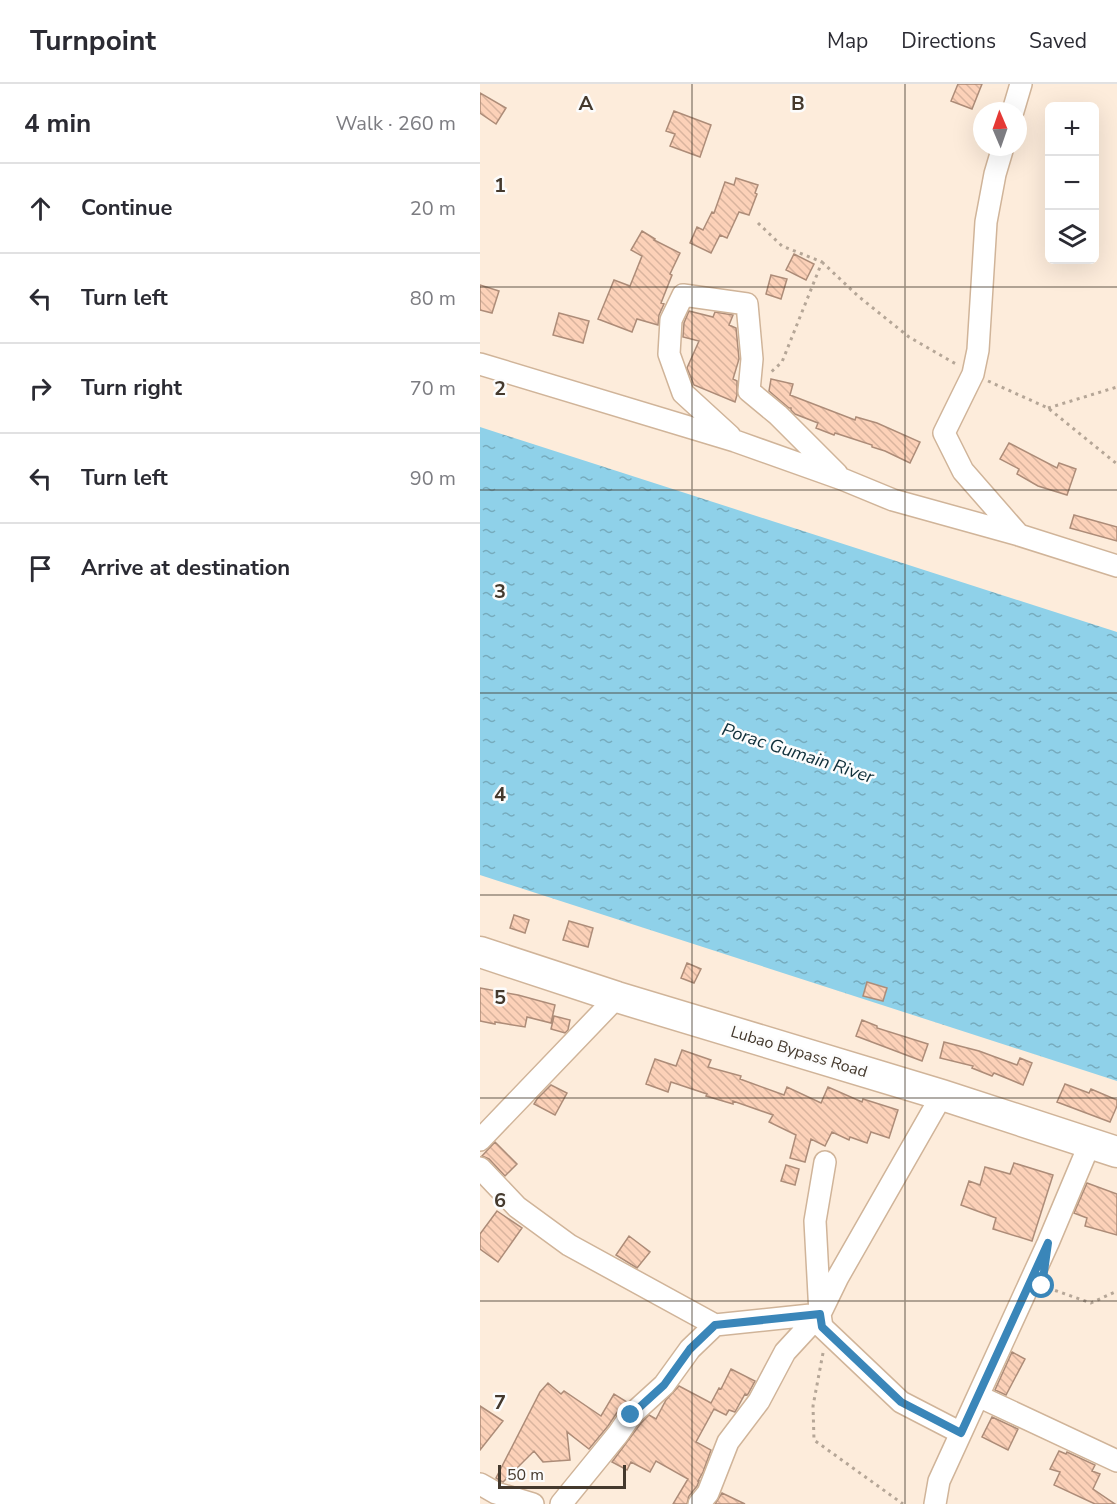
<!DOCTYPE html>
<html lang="en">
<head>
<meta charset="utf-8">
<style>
	body { margin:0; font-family:"Nunito Sans",sans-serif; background:#f7f7f7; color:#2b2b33 }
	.controls { position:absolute; right:18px; top:18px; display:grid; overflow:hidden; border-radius:9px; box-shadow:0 6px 24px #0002 }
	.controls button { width:54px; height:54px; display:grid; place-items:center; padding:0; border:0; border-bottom:2px solid #e1e1e2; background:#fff; color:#2b2b33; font:30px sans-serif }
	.compass { position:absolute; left:493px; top:18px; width:54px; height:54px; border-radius:50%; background:#fff; box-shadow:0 6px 24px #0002; rotate:358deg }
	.scale { position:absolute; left:18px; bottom:15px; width:128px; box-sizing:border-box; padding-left:6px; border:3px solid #44392d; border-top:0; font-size:16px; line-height:21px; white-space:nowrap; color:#44392d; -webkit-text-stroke:4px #fcfcfc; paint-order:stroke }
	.stop { position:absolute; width:18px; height:18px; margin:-14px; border:4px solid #3a86b9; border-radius:50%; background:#fff }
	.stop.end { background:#3a86b9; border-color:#fff; box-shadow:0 2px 6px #0008 }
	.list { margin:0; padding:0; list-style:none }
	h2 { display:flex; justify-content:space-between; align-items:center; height:78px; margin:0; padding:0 24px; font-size:26px }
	h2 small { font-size:20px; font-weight:400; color:#7c7c81 }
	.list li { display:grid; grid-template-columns:39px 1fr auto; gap:18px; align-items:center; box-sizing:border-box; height:90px; padding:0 24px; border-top:2px solid #e1e1e2 }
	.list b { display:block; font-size:22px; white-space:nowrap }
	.list em { font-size:20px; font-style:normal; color:#7c7c81 }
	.icon { flex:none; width:33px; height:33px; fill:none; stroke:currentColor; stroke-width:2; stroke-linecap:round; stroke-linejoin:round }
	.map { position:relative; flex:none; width:637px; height:1420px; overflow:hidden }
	header { display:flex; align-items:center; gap:36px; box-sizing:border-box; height:84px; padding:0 30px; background:#fff; border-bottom:2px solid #e1e1e2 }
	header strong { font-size:28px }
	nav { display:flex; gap:33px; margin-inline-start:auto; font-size:21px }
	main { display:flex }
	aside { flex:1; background:#fff }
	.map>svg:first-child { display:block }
	.water { fill:url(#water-ripples) }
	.building { fill:url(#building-back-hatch); stroke:#ad8c78; stroke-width:1.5 }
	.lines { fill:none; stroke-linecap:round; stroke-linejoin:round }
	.minor-casing { stroke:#d0b499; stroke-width:24 }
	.highway-casing { stroke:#d0b499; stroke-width:33 }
	.path { stroke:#b5a697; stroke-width:3; stroke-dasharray:3 4.5; stroke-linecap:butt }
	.minor { stroke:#fff; stroke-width:21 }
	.highway { stroke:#fff; stroke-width:30 }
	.route { stroke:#3a86b9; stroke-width:8 }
	.grid { fill:none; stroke:#44392d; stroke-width:1.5; stroke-opacity:0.55 }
	.labels { text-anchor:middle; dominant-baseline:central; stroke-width:5; stroke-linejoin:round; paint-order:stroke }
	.street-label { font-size:16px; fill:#44392d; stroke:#fcfcfc }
	.water-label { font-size:18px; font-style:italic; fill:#0f2f3a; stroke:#fcfcfc }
	.grid-label { font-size:20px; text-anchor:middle; font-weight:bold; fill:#44392d; stroke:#fcfcfc; stroke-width:5; stroke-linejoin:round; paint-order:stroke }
</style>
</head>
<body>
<header>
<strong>Turnpoint</strong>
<nav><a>Map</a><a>Directions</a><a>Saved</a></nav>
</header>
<main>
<aside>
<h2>4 min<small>Walk · 260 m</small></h2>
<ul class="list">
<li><svg class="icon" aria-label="ahead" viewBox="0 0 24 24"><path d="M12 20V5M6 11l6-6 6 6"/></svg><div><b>Continue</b></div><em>20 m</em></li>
<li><svg class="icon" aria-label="left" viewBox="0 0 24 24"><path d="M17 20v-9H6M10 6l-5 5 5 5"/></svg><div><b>Turn left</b></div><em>80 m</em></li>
<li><svg class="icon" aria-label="right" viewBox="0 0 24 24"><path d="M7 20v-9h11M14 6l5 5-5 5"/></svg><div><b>Turn right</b></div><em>70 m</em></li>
<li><svg class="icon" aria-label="left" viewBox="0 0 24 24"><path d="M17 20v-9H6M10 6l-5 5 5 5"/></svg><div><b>Turn left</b></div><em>90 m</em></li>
<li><svg class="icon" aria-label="arrive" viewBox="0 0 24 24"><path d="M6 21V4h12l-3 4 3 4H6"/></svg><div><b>Arrive at destination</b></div></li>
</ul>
</aside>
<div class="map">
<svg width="637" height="1420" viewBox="0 0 637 1420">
	<defs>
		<pattern id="water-ripples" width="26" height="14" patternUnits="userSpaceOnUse" patternTransform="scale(1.5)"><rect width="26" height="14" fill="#8fd1e9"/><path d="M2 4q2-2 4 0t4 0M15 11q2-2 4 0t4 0" fill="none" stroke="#76abbd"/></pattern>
		<pattern id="building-back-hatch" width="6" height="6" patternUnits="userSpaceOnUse" patternTransform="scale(1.5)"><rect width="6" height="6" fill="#fcd1b8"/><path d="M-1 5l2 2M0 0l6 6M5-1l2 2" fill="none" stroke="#d9b49e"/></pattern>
	</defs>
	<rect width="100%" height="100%" fill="#fdecdb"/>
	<!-- water -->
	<path class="water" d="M 0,343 L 637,548 L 637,997 L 0,791 Z"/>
	<!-- building -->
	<path class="building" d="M 478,0 L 502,0 L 492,25 L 471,17 Z
		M 0,9 L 26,24 L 16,40 L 0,29 Z
		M 194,27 L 231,41 L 220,73 L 190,62 L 195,50 L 186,47 Z
		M 256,94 L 278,101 L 275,109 L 277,110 L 269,131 L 259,128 L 247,154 L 240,151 L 231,169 L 210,159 L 217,143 L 223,146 L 232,128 L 234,129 L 245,98 L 254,101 Z
		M 162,147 L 175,155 L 174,156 L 200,169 L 190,190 L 192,191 L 181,219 L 184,220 L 179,231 L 178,241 L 157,235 L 152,248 L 118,235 L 134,196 L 150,202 L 162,172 L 151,166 Z
		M 314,170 L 334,180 L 326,196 L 306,186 Z
		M 291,191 L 307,195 L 301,215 L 286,210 Z
		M 0,201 L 19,207 L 12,229 L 0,226 Z
		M 209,227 L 233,233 L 235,228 L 253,231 L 249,241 L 256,244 L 259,275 L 253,295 L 257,297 L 257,311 L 255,318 L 214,301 L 207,284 L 219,257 L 203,253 L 204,239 Z
		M 79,229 L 109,237 L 103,259 L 73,251 Z
		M 291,295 L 313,300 L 310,311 L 375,336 L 376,333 L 397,339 L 440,358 L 430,379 L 405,367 L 392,363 L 392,361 L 355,349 L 354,351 L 336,344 L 338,339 L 315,330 L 311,326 L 311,324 L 309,324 L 289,307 Z
		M 529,359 L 577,384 L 579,379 L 596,385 L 587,411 L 558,402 L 537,390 L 539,385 L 520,375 Z
		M 594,431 L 637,443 L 637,457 L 590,444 Z
		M 34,831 L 49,836 L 45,849 L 30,844 Z
		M 89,837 L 113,844 L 108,863 L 83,856 Z
		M 207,879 L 221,885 L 214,899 L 201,894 Z
		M 387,898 L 407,904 L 403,917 L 383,912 Z
		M 0,904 L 38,911 L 75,921 L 71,939 L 47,933 L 45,943 L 15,938 L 15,940 L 0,937 Z
		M 74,932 L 90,936 L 88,946 L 85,949 L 71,945 Z
		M 382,936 L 397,942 L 397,944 L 448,960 L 442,977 L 376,952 Z
		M 464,958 L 499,967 L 537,981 L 540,974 L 552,979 L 543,1001 L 514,989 L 512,992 L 492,984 L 493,982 L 460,974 Z
		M 202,966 L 231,976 L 228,983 L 261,992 L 260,995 L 304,1011 L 307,1003 L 341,1019 L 348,1003 L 382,1018 L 383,1015 L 418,1026 L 409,1054 L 391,1048 L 387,1059 L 370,1053 L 369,1056 L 352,1048 L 345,1062 L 331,1055 L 325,1078 L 310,1074 L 316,1051 L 289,1038 L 293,1031 L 253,1017 L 253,1020 L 226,1012 L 227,1010 L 191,998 L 188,1008 L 166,1000 L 175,975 L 196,982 Z
		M 585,1000 L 609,1009 L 611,1005 L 637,1016 L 637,1022 L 630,1038 L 577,1018 Z
		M 71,1001 L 87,1009 L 75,1031 L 54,1020 L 57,1015 Z
		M 15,1058 L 37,1080 L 25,1092 L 9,1075 L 2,1072 Z
		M 534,1079 L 573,1091 L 552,1157 L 513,1145 L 516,1134 L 481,1121 L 489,1097 L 500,1101 L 505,1083 L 530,1090 Z
		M 306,1081 L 319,1085 L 315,1101 L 301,1097 Z
		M 607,1099 L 637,1110 L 637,1151 L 605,1142 L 607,1134 L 594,1129 Z
		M 17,1127 L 42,1144 L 18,1178 L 0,1165 L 0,1150 Z
		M 149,1152 L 170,1168 L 157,1184 L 136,1171 Z
		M 532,1268 L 545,1275 L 526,1311 L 515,1306 Z
		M 251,1285 L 275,1297 L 268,1310 L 267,1311 L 265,1310 L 255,1328 L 249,1326 L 246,1331 L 234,1325 L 216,1358 L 231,1366 L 223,1388 L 218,1397 L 219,1397 L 217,1402 L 209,1412 L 207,1420 L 193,1420 L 208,1395 L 176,1377 L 170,1388 L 151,1378 L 147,1386 L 132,1378 L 161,1339 L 169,1331 L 176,1335 L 186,1316 L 199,1302 L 231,1319 L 239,1304 L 241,1305 Z
		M 68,1299 L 81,1310 L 84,1307 L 121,1332 L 134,1310 L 147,1318 L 140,1324 L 128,1342 L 109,1365 L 87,1348 L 90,1376 L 63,1378 L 54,1367 L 23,1398 L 21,1397 L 16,1394 L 60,1308 Z
		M 0,1322 L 23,1337 L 0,1366 Z
		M 512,1333 L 538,1345 L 528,1366 L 502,1353 Z
		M 579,1367 L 586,1370 L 587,1368 L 615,1381 L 612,1387 L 620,1390 L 613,1405 L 635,1420 L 615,1420 L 574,1401 L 580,1388 L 570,1385 Z
		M 242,1409 L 265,1420 L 235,1420 Z"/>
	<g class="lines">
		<defs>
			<path id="minor" d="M 533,27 L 541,0
				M 523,63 L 515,90 L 506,138 L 498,266 L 493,290 L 464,349 L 483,387 L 539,451
				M 0,280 L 255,357 L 362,395 L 413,416 L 539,451 L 637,482
				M 250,352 L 203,309 L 189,270 L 191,236 L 203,211 L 267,220 L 272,275 L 269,307 L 298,331 L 357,390
				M 462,1011 L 358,1193 L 340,1230 L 342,1243 L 421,1318 L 481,1349
				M 0,1056 L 137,913
				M 0,1084 L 37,1123 L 89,1161 L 235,1241 L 340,1230
				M 498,1312 L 637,1377
				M 0,1400 L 16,1409 L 53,1420
				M 81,1420 L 138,1350 L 151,1331 L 184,1301 L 210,1265 L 235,1241
				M 219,1420 L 228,1409 L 248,1358 L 279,1317 L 305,1268 L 340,1230 L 335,1137 L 345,1078
				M 455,1420 L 459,1397 L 568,1159 L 610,1059"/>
			<path id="highway" d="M 0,868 L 137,913 L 462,1011 L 637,1068"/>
		</defs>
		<!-- minor casing -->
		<use href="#minor" class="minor-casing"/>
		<!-- highway casing -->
		<use href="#highway" class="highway-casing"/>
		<!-- path -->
		<path class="path" d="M 278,139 L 302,162 L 342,178 L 302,278 L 289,290
			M 342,178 L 378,212 L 429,253 L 476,280
			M 508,297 L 568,324 L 637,380
			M 568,324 L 637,303
			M 568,1204 L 611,1219 L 637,1207
			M 343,1269 L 333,1322 L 334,1356 L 423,1420"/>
		<!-- minor -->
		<use href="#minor" class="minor"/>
		<!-- highway -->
		<use href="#highway" class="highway"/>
	</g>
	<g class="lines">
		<!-- route -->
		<path class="route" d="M 151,1331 L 184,1301 L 210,1265 L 235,1241 L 340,1230 L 342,1243 L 421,1318 L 481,1349 L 568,1159 L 562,1202"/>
	</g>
	<!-- grid -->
	<path class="grid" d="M 212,0 L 212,1420M 425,0 L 425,1420M 0,203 L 637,203M 0,406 L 637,406M 0,609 L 637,609M 0,811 L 637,811M 0,1014 L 637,1014M 0,1217 L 637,1217"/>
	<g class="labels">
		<!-- street labels -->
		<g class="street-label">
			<text transform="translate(319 968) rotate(17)">Lubao Bypass Road</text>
		</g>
		<!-- water labels -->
		<g class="water-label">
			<text transform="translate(318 669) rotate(18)">Porac Gumain River</text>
		</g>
	</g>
	<g class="grid-label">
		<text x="106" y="26">A</text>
		<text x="318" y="26">B</text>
		<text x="20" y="108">1</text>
		<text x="20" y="311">2</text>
		<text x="20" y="514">3</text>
		<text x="20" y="717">4</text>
		<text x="20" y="920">5</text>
		<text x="20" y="1123">6</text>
		<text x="20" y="1325">7</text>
	</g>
</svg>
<div class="controls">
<button>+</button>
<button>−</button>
<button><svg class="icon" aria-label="layers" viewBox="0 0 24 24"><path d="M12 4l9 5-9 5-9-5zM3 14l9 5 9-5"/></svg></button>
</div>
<svg class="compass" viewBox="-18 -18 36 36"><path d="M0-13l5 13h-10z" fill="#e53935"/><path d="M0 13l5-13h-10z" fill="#7c7c81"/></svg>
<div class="scale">50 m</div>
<div class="stop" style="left:562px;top:1202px"></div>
<div class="stop end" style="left:151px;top:1331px"></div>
</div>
</main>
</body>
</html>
